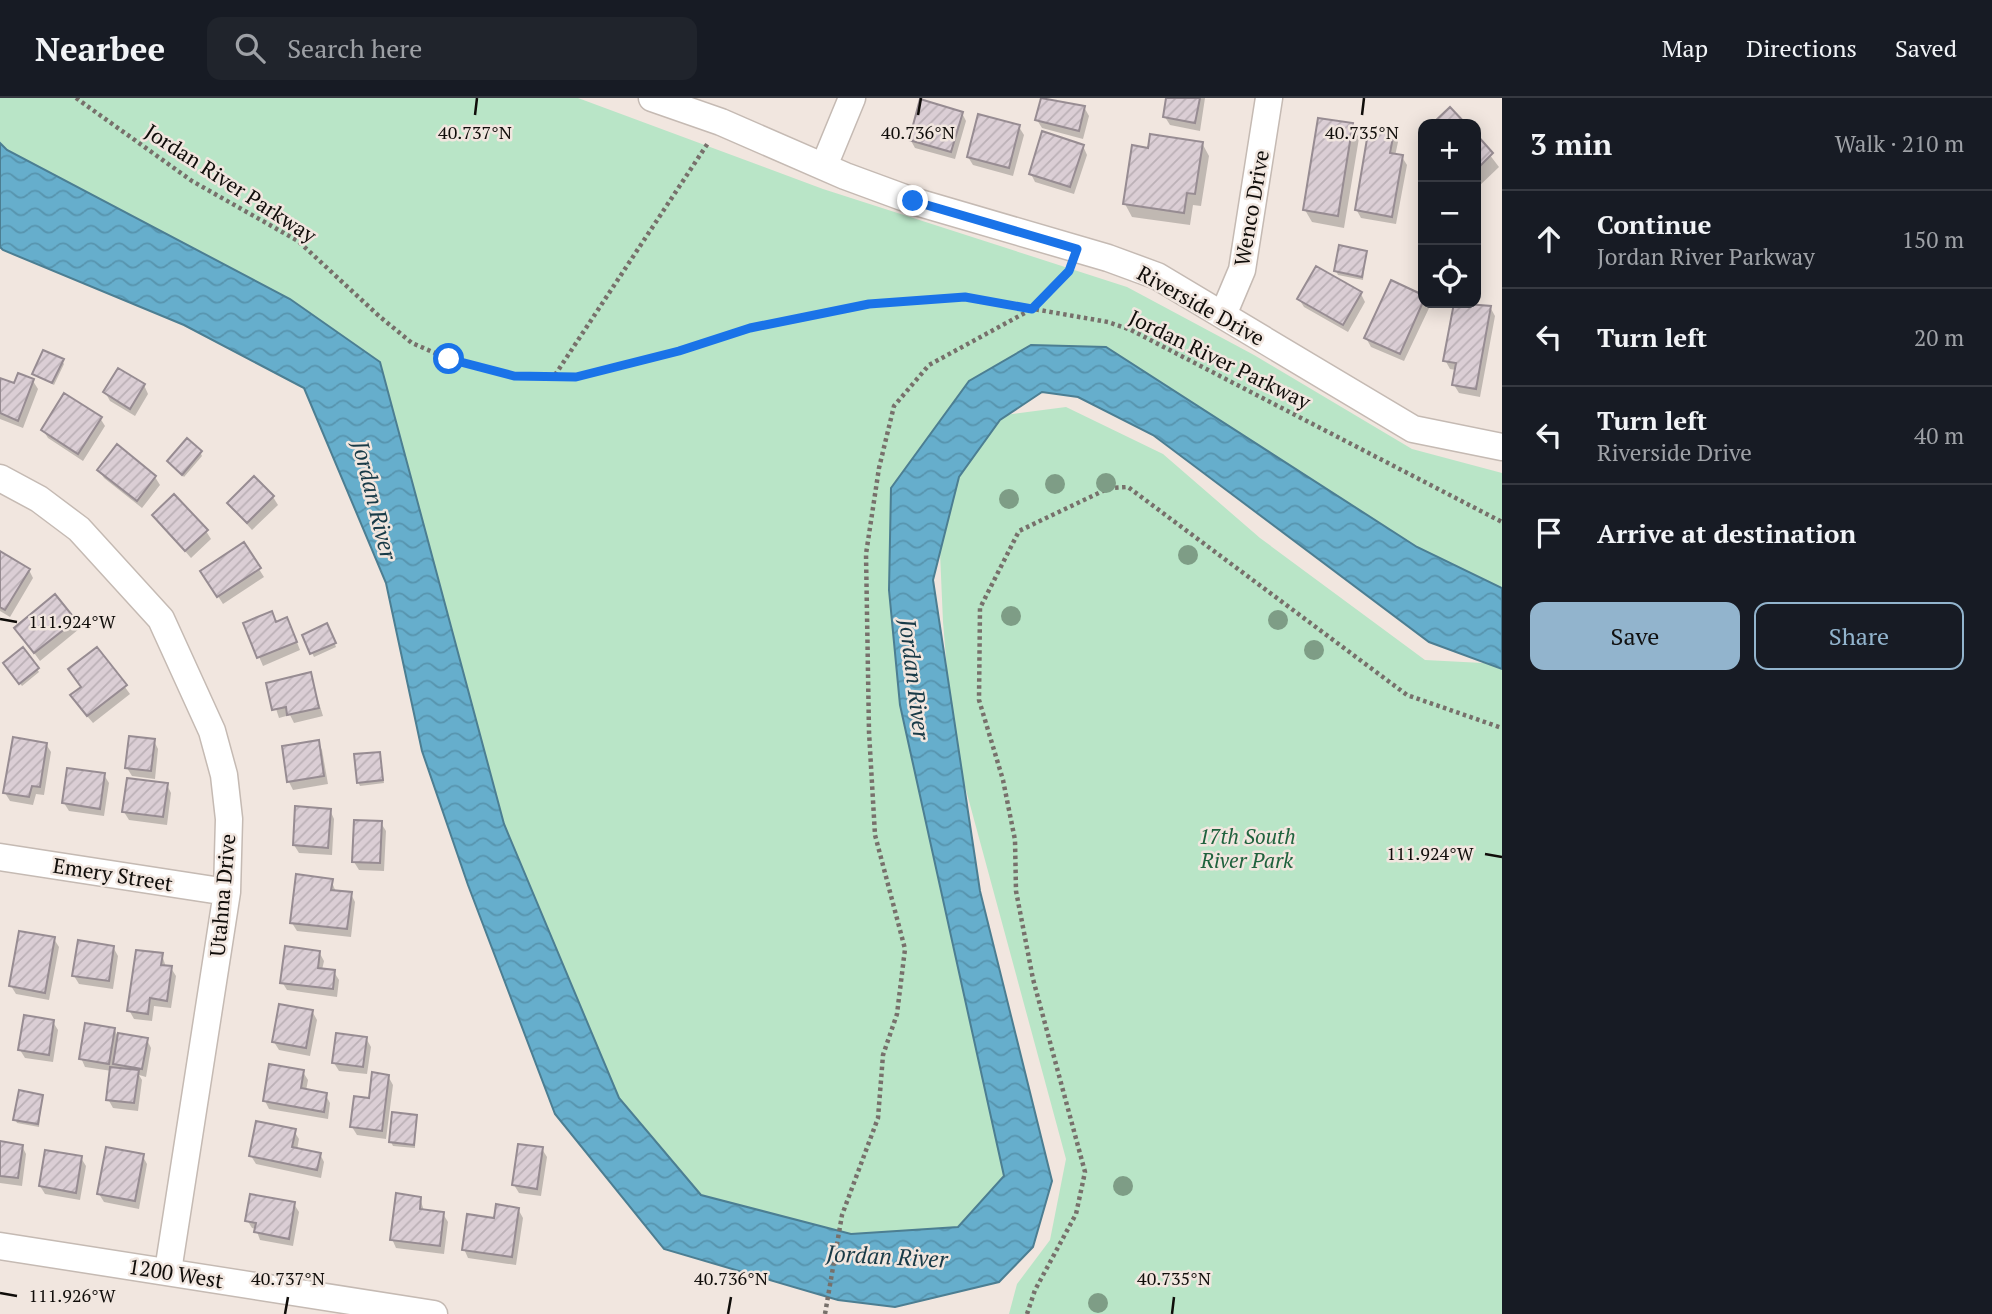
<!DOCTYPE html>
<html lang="en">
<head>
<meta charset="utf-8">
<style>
	body { margin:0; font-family:"PT Serif",serif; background:#20242c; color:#f1f3f6 }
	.controls { position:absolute; right:21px; top:21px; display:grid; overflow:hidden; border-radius:14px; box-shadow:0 4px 18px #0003 }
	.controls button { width:63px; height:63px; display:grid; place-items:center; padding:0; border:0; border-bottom:2px solid #363941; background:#171b24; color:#f1f3f6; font:35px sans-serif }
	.stop { position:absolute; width:21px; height:21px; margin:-16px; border:5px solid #1a73e8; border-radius:50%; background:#fff }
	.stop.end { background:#1a73e8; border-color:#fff; box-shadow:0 2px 7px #0008 }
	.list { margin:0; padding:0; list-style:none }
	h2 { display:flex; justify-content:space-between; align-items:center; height:91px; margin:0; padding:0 28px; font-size:30px }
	h2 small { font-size:23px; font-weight:400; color:#9ea1a6 }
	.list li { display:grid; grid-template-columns:46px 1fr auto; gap:21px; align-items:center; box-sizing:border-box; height:98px; padding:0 28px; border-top:2px solid #363941 }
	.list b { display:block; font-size:26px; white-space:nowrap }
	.list p { margin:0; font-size:23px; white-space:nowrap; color:#9ea1a6 }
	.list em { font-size:23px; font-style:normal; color:#9ea1a6 }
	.actions { display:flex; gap:14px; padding:21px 28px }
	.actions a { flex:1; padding:16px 0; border:2px solid #92b4cd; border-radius:14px; text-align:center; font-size:24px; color:#92b4cd }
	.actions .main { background:#92b4cd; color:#111 }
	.icon { flex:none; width:38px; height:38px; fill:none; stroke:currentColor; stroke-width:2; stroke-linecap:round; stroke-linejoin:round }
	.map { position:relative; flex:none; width:1502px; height:1216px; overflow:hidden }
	header { display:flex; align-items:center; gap:42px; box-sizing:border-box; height:98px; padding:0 35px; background:#171b24; border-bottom:2px solid #363941 }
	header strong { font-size:33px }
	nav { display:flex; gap:38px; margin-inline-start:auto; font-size:24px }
	.search { width:490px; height:63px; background:#20242c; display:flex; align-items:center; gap:18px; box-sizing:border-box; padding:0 24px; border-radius:14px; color:#9ea1a6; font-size:26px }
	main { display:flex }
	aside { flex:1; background:#171b24 }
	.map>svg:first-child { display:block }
	.park { fill:#b9e5c7 }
	.water { fill:url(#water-waves); stroke:#4c7e92; stroke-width:2 }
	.shadow { fill:#0003 }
	.building { fill:url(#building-hatch); stroke:#978c92; stroke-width:2 }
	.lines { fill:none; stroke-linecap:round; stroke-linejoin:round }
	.street-casing { stroke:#c5bab3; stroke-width:29 }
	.path { stroke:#77706b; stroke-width:4.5; stroke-dasharray:3.5 3.5; stroke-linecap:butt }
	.street { stroke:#fff; stroke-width:26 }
	.tree { fill:#7e9d86 }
	.route { stroke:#1a73e8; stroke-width:9 }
	.ticks { fill:none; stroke:#100d0a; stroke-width:2.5 }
	.labels { text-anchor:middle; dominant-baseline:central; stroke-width:5; stroke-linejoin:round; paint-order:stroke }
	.street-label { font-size:21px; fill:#100d0a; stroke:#f1e6df }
	.park-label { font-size:21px; font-style:italic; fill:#1f623d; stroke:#f1e6df }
	.water-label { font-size:23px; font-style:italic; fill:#183a47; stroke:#f1e6df }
	.ticks-label { font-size:18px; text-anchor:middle; fill:#100d0a; stroke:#f1e6df; stroke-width:5; stroke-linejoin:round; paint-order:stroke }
</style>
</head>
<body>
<header>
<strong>Nearbee</strong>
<div class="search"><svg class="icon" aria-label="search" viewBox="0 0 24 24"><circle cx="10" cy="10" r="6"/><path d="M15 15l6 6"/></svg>Search here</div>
<nav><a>Map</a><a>Directions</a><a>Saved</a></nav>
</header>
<main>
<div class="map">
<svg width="1502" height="1216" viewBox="0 0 1502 1216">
	<defs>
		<pattern id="water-waves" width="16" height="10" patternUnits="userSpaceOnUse" patternTransform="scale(1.75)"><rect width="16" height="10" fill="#66aecc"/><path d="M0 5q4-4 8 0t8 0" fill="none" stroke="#5794ae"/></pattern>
		<pattern id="building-hatch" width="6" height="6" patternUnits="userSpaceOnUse" patternTransform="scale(1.75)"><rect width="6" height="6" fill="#dbced5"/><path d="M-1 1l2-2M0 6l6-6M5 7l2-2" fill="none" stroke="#bbb0b6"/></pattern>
	</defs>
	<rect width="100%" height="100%" fill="#f1e6df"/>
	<!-- park -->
	<path class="park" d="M 0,0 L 578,0 L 823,91 L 1127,189 L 1254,257 L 1412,351 L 1502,375 L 1502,490 L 1417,449 L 1031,247 L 889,492 L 900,607 L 1004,1078 L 959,1129 L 851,1136 L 701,1097 L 618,1000 L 504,726 L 380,264 L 290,201 L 7,52 L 0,45 Z
		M 1066,309 L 1163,356 L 1260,440 L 1425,562 L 1502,566 L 1502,1216 L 1009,1216 L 1017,1186 L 1050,1142 L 1066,1061 L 953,644 L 943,524 L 938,408 L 972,340 L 1005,317 Z"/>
	<!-- water -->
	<path class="water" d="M 0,45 L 7,52 L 290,201 L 380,264 L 504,726 L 619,1000 L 701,1097 L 851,1136 L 958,1129 L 1004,1078 L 900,607 L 889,492 L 891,390 L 969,283 L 1031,247 L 1106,249 L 1417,449 L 1502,490 L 1502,571 L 1429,544 L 1153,337 L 1078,299 L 1042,294 L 1000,322 L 959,379 L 933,482 L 980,793 L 1052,1083 L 1033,1149 L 999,1184 L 895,1209 L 838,1202 L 664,1151 L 555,1016 L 468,787 L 422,653 L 386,485 L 304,290 L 184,227 L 3,152 L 0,149 Z"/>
	<!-- shadow -->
	<path class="shadow" d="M 1043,0 L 1084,9 L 1089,18 L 1083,41 L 1042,30 L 1037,22 Z
		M 1168,0 L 1205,0 L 1200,33 L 1170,27 L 1165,19 Z
		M 962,15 L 966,23 L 955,61 L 915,50 L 910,41 Z
		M 1352,27 L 1359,40 L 1344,130 L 1312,124 L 1305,112 Z
		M 1019,29 L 1024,37 L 1013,78 L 973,67 L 968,59 Z
		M 1393,36 L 1398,44 L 1395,58 L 1402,59 L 1407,67 L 1396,126 L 1361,120 L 1356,111 Z
		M 1476,39 L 1499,69 L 1476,91 Z
		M 1202,45 L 1209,58 L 1201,108 L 1193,107 L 1190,127 L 1132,119 L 1125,106 L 1149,52 Z
		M 1083,48 L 1087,57 L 1074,96 L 1035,84 L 1031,76 Z
		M 1366,155 L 1363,182 L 1338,177 L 1336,173 Z
		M 1392,185 L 1423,199 L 1423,205 L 1430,208 L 1404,263 L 1371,249 L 1366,240 Z
		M 1361,196 L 1365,204 L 1348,234 L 1304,209 L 1299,201 Z
		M 1456,205 L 1490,209 L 1495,218 L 1480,299 L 1459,295 L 1454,287 L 1456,272 L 1450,271 L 1445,262 Z
		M 62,263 L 64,266 L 54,287 L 34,276 Z
		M 0,282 L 15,288 L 33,283 L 38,291 L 23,330 L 0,321 Z
		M 144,287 L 148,296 L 135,318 L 110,303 L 105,294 Z
		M 100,320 L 105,328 L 83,363 L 48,340 L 43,332 Z
		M 200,354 L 202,358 L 184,379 L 169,363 Z
		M 99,372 L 155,379 L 160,387 L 142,410 L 104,380 Z
		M 273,399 L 278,407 L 252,432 L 229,406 Z
		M 154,417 L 206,433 L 211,441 L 191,460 Z
		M 243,446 L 264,479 L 223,506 L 207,481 Z
		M 0,455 L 29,472 L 33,480 L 10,519 L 0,513 Z
		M 74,523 L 79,531 L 40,563 L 16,530 Z
		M 277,525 L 291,529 L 300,552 L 263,568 L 245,526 Z
		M 329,531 L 336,549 L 314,559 L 312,555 Z
		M 97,551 L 130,596 L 93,625 L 77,606 Z
		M 7,569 L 37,571 L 39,574 L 22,588 Z
		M 310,576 L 323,618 L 294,625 L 290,617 L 279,620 L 268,586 Z
		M 154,643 L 158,651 L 155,681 L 132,678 L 127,670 Z
		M 318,644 L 322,652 L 328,686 L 293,692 L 289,684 Z
		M 46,646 L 51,654 L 44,697 L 36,696 L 33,707 L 10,703 L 5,695 Z
		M 379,656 L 384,685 L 360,688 L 358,684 Z
		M 104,677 L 109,685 L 104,718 L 69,713 L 64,705 Z
		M 167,687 L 171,695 L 167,727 L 129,722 L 124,714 Z
		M 330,712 L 334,721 L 332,757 L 299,755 L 294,747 Z
		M 381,725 L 386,733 L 384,773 L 359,772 L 354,764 Z
		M 331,782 L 336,794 L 351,796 L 355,804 L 351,839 L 297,833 L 292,825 Z
		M 54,841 L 59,849 L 49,902 L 16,896 L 11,888 Z
		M 113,849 L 118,858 L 113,891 L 79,886 L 74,878 Z
		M 319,854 L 324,863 L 322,872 L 334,874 L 339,882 L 337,899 L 287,892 L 282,884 Z
		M 162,857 L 166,869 L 171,870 L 176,878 L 171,910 L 154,908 L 152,923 L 134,921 L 129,912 Z
		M 312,913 L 317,922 L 310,958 L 279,952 L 274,944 Z
		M 53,924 L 58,932 L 53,964 L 25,960 L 20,952 Z
		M 114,931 L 119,940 L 147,942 L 151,950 L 146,979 L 139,977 L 142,982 L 138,1013 L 113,1010 L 108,1001 L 112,973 L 85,969 L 81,960 Z
		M 366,940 L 371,949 L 367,976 L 339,973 L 334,965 Z
		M 303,974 L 308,982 L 306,993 L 325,996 L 330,1005 L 328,1021 L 269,1011 L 265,1003 Z
		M 388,978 L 393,987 L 386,1041 L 357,1037 L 352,1029 Z
		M 42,998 L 39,1029 L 17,1025 L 15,1021 Z
		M 416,1018 L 415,1050 L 393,1048 L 391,1044 Z
		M 294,1033 L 299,1041 L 297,1052 L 320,1056 L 324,1064 L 321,1080 L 256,1066 L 251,1058 Z
		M 0,1045 L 22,1048 L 26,1056 L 22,1088 L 0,1085 Z
		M 542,1051 L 547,1059 L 541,1098 L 519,1095 L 514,1087 Z
		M 142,1057 L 147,1066 L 139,1111 L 104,1104 L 99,1096 Z
		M 81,1060 L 86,1068 L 80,1102 L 45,1096 L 40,1088 Z
		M 420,1100 L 424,1113 L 443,1116 L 448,1124 L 444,1156 L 396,1150 L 392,1141 Z
		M 294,1106 L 299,1114 L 293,1148 L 260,1142 L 256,1131 L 252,1130 L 247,1122 Z
		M 518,1111 L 523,1120 L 516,1167 L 468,1160 L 464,1151 L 495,1122 Z"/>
	<!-- building -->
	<path class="building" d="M 1041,0 L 1085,8 L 1079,33 L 1035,22 Z
		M 1166,0 L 1200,0 L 1195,25 L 1163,19 Z
		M 920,1 L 963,14 L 951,54 L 909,42 Z
		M 1450,9 L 1466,26 L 1432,26 Z
		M 978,16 L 1020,27 L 1009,70 L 967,59 Z
		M 1318,20 L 1353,25 L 1338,118 L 1303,112 Z
		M 1369,29 L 1394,34 L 1390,55 L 1403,57 L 1392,119 L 1355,112 Z
		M 1042,33 L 1084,47 L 1070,89 L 1029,76 Z
		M 1150,36 L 1203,44 L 1195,96 L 1187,95 L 1184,115 L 1123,106 L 1132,47 L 1148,50 Z
		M 1476,36 L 1493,55 L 1476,72 Z
		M 1339,147 L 1367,153 L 1362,179 L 1334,173 Z
		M 1316,168 L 1362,194 L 1343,227 L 1297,201 Z
		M 1391,182 L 1423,197 L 1423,204 L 1400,256 L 1364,240 Z
		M 1454,205 L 1491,208 L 1476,291 L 1452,287 L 1456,265 L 1443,263 Z
		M 43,252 L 64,261 L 52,285 L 32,276 Z
		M 118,270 L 145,286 L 130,311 L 103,294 Z
		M 18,275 L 34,281 L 18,323 L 0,315 L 0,280 L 14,285 Z
		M 64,295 L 102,319 L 78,356 L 41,332 Z
		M 187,340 L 202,353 L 182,377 L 167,363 Z
		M 117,346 L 156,378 L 137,403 L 97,372 Z
		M 254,378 L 274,398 L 247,425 L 227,405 Z
		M 174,396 L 208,432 L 185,453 L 152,417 Z
		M 244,444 L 261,470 L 217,499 L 200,473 Z
		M 0,453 L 30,471 L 5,512 L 0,509 Z
		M 55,496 L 76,522 L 34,555 L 14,530 Z
		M 272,513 L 276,524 L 287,519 L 297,544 L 257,560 L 243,525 Z
		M 327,525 L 336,545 L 310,556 L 302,537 Z
		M 23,549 L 39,570 L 19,586 L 3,565 Z
		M 97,549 L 127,587 L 87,618 L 70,597 L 81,589 L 68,571 Z
		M 311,574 L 319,610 L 287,617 L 286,609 L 272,612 L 266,585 Z
		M 129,638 L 155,641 L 151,673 L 125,670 Z
		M 13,639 L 47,645 L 40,689 L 32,688 L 29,699 L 3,695 Z
		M 319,642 L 324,678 L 287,684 L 282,648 Z
		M 380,654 L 383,682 L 357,685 L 354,656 Z
		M 67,670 L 105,675 L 100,711 L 62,705 Z
		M 127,680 L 168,685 L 163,719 L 122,714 Z
		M 295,708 L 331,711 L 328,750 L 293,747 Z
		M 354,722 L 382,723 L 380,765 L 352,764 Z
		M 296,776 L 333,781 L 331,792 L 352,794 L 347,831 L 290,825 Z
		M 19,833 L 55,839 L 45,895 L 9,888 Z
		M 78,842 L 114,848 L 109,883 L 72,878 Z
		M 285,848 L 320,853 L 318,870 L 335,872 L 333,891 L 280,885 Z
		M 136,852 L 163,855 L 161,867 L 172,868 L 167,903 L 150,900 L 148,916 L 127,913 Z
		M 279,906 L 313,912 L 306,950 L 272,944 Z
		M 24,917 L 54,922 L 49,957 L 18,952 Z
		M 85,925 L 115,930 L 109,966 L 79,961 Z
		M 118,935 L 148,940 L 142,971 L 113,966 Z
		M 336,935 L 367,939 L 363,969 L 332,965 Z
		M 269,966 L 304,972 L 301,990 L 327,995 L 324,1014 L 263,1003 Z
		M 110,969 L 139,972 L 134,1005 L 106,1002 Z
		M 372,974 L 389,977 L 382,1033 L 350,1029 L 354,998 L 369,1000 Z
		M 19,992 L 43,997 L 38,1026 L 13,1022 Z
		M 392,1014 L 417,1017 L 414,1047 L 389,1044 Z
		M 256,1023 L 296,1031 L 292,1049 L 321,1055 L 317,1072 L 249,1058 Z
		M 0,1043 L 23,1047 L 18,1080 L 0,1078 Z
		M 518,1046 L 543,1049 L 537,1091 L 512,1087 Z
		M 106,1049 L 144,1056 L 135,1103 L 97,1096 Z
		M 45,1052 L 82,1058 L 76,1095 L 39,1088 Z
		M 396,1095 L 421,1099 L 420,1111 L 444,1114 L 440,1148 L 390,1142 Z
		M 250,1096 L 295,1104 L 289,1141 L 254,1134 L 256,1125 L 245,1123 Z
		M 496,1106 L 519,1110 L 512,1159 L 462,1152 L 467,1116 L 494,1120 Z"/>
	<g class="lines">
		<defs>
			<path id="street" d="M 652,0 L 721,24 L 845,78 L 913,103 L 1108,160 L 1157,178 L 1413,331 L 1502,349
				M 824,68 L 852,0
				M 1223,217 L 1242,172 L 1269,0
				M 0,380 L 39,401 L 79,431 L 161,521 L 212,633 L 224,677 L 229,721 L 227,794 L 168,1173
				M 0,759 L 227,794
				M 0,1148 L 434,1216"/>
		</defs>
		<!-- street casing -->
		<use href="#street" class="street-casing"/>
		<!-- path -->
		<path class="path" d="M 76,0 L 192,83 L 298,143 L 379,218 L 412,245 L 449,261 L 514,278 L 576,279 L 679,253 L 750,231 L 869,206 L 965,199 L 1108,224 L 1131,232 L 1502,424
			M 555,277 L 708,45
			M 825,1216 L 842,1117 L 878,1020 L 883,957 L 897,916 L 905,851 L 875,737 L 869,634 L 866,456 L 879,370 L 894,308 L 929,267 L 1032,211 L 1067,175
			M 1027,1216 L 1035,1192 L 1076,1116 L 1085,1074 L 1033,881 L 1016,793 L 1015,742 L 1003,682 L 979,602 L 980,510 L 1019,433 L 1109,390 L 1128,389 L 1407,597 L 1502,630"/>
		<!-- street -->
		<use href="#street" class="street"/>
	</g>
	<!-- trees -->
	<g class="tree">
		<circle cx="1106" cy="385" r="10"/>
		<circle cx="1055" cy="386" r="10"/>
		<circle cx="1009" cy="401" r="10"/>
		<circle cx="1188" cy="457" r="10"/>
		<circle cx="1011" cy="518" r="10"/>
		<circle cx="1278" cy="522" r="10"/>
		<circle cx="1314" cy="552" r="10"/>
		<circle cx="1123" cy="1088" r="10"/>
		<circle cx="1098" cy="1205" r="10"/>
	</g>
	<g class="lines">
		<!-- route -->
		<path class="route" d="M 449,261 L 514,278 L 576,279 L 679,253 L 750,230 L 869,206 L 965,199 L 1032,211 L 1069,173 L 1077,151 L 913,103"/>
	</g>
	<!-- ticks -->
	<path class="ticks" d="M 475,17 L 477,0M 918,17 L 921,0M 1362,17 L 1364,0M 0,521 L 17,524M 1485,756 L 1502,759M 0,1195 L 17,1198M 285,1216 L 288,1199M 728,1216 L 731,1199M 1172,1216 L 1174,1199"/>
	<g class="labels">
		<!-- street labels -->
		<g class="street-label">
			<text transform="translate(231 85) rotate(33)">Jordan River Parkway</text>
			<text transform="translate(1251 110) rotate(-80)">Wenco Drive</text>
			<text transform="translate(1201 207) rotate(29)">Riverside Drive</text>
			<text transform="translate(1220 261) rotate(26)">Jordan River Parkway</text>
			<text transform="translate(113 776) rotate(9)">Emery Street</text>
			<text transform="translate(222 797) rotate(-85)">Utahna Drive</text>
			<text transform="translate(176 1175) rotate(9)">1200 West</text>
		</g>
		<!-- park labels -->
		<g class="park-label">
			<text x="1247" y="738">17th South<tspan x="1247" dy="24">River Park</tspan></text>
		</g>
		<!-- water labels -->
		<g class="water-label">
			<text transform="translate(375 402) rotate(76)">Jordan River</text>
			<text transform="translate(915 581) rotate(83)">Jordan River</text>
			<text transform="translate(887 1158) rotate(3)">Jordan River</text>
		</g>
	</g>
	<g class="ticks-label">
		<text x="475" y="41">40.737°N</text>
		<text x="918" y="41">40.736°N</text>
		<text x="1362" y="41">40.735°N</text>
		<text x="72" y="530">111.924°W</text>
		<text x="1430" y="762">111.924°W</text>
		<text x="288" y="1187">40.737°N</text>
		<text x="731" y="1187">40.736°N</text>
		<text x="1174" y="1187">40.735°N</text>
		<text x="72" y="1204">111.926°W</text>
	</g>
</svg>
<div class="controls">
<button>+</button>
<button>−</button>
<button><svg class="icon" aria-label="locate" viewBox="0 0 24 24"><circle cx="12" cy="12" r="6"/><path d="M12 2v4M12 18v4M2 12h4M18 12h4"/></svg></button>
</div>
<div class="stop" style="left:449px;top:261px"></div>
<div class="stop end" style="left:913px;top:103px"></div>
</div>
<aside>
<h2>3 min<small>Walk · 210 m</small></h2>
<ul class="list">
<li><svg class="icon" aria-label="ahead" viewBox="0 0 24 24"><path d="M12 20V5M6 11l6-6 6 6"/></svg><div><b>Continue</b><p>Jordan River Parkway</p></div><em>150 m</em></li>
<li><svg class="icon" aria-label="left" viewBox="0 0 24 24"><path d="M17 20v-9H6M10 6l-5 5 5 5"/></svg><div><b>Turn left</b></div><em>20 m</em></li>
<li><svg class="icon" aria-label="left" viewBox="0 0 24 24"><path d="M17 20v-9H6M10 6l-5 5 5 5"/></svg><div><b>Turn left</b><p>Riverside Drive</p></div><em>40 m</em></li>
<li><svg class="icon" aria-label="arrive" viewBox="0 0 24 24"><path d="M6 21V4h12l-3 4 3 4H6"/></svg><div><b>Arrive at destination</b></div></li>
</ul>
<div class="actions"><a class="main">Save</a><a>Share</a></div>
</aside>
</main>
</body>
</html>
